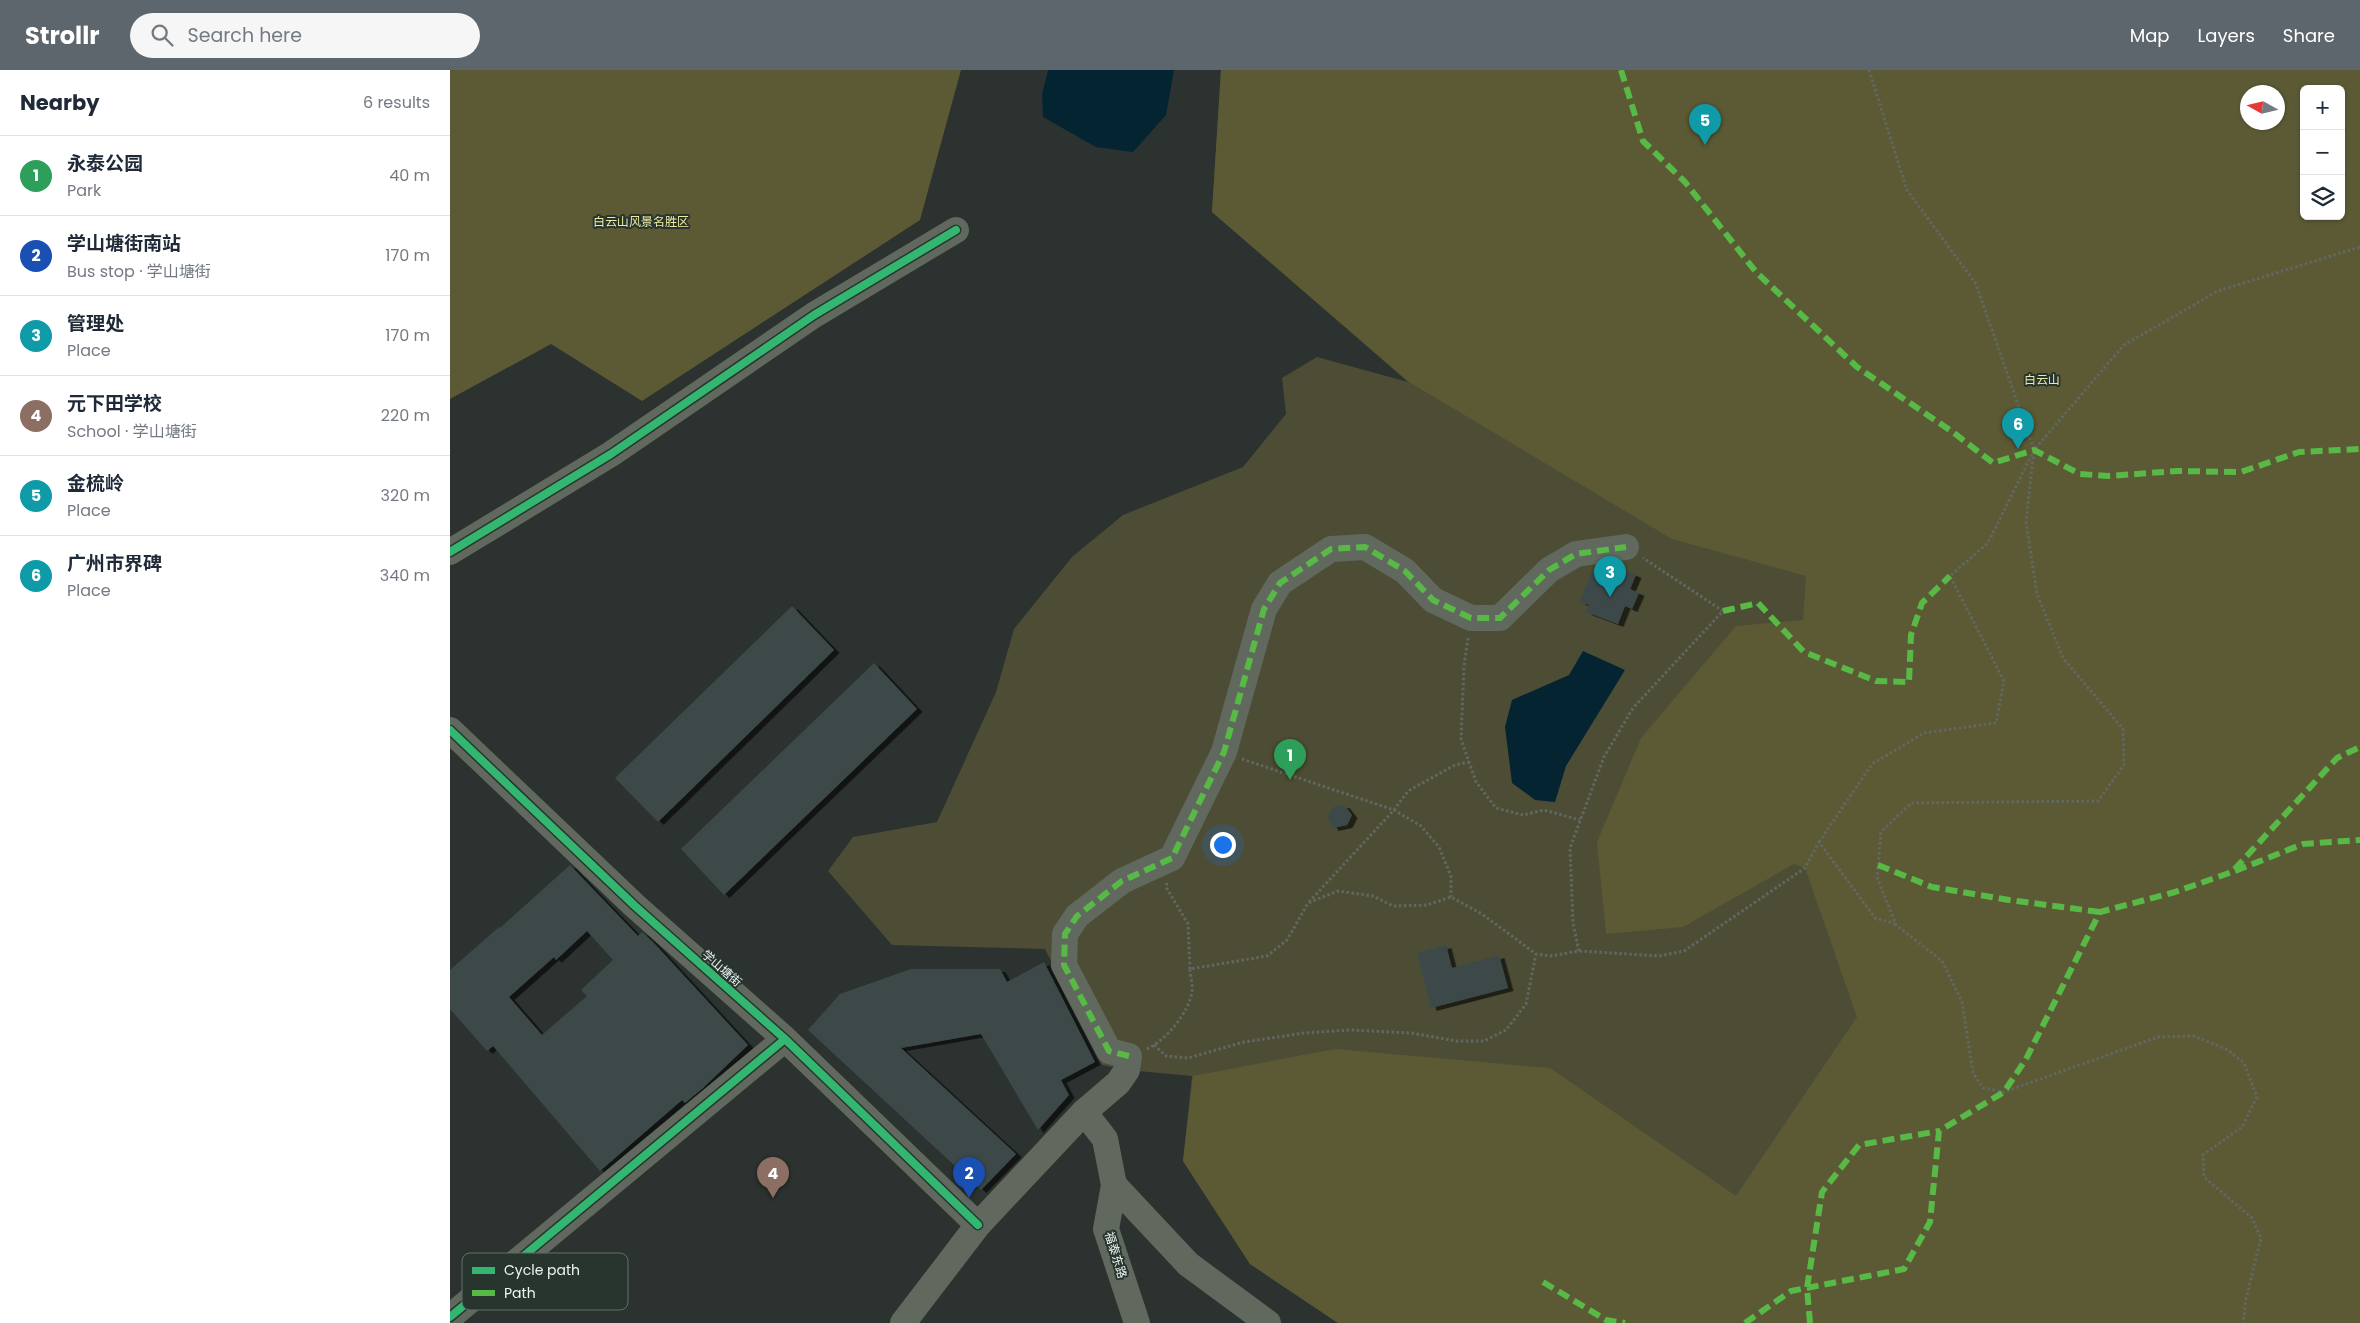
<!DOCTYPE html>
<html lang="en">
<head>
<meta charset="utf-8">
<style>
	body { margin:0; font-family:Poppins,"Noto Sans SC",sans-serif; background:#f6f6f7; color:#1f2937 }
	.controls { position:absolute; right:15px; top:15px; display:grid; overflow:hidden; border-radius:8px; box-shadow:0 1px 4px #0004 }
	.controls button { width:45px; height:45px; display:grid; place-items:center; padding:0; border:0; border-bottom:1px solid #e0e1e3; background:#fff; color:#1f2937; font:25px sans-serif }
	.compass { position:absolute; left:1790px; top:15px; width:45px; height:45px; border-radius:50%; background:#fff; box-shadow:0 1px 4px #0004; rotate:278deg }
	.you { position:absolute; left:772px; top:774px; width:18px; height:18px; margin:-12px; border:4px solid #fff; border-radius:50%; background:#1a73e8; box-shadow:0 0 0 8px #1a73e833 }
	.badge { display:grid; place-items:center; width:32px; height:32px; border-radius:50%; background:#5d666d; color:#fff; font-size:16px; font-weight:700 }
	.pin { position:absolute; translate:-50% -41px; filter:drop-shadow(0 1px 2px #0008) }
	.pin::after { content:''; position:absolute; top:26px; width:18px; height:15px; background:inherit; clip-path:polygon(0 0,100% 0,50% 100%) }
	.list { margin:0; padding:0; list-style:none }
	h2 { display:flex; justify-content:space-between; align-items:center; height:65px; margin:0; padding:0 20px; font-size:21px }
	h2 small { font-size:16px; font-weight:400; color:#747a83 }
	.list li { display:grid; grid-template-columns:32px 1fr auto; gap:15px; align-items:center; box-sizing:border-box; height:80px; padding:0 20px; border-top:1px solid #e0e1e3 }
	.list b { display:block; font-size:19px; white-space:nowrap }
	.list p { margin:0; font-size:16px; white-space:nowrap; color:#747a83 }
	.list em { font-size:16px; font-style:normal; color:#747a83 }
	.icon { flex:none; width:28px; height:28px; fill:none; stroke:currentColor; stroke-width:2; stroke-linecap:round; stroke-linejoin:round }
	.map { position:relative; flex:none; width:1910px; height:1253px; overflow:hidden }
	header { display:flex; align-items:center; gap:30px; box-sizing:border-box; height:70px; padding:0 25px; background:#5d666d; color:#fff }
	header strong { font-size:24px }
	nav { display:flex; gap:28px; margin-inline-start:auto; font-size:18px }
	.search { width:350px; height:45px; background:#f6f6f7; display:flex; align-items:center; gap:12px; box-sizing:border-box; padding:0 18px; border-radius:28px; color:#747a83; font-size:19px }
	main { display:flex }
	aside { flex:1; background:#fff }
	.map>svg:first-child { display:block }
	.green { fill:#4d4d35; fill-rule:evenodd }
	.forest { fill:#5b5a35; fill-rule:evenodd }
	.water { fill:#042431 }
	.building { fill:#3c4a49; fill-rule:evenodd; filter:url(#shadow) }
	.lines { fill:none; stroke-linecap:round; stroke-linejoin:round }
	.path { stroke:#616861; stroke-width:3; stroke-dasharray:2.5 2.5; stroke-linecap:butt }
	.minor { stroke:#61695f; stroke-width:26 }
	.quiet { stroke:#58b947; stroke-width:6; stroke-dasharray:12 6; stroke-linecap:butt }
	.cycleway-casing { stroke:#28352f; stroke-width:11 }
	.cycleway { stroke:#33b770; stroke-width:8 }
	.labels { text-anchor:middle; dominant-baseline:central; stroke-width:4; stroke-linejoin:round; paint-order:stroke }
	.park-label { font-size:12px; fill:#ece9a2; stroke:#28352f }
	.street-label { font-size:12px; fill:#edf5f2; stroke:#28352f }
	.key { fill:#28352f; stroke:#636f6a; stroke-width:1 }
	.key-label { font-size:14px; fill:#edf5f2 }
</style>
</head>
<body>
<header>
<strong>Strollr</strong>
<div class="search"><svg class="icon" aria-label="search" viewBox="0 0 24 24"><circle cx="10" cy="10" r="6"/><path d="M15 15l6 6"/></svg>Search here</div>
<nav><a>Map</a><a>Layers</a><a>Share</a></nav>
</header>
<main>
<aside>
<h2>Nearby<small>6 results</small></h2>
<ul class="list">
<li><span class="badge" style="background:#2e9e5b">1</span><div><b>永泰公园</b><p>Park</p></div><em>40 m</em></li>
<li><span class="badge" style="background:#1a4fb4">2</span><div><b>学山塘街南站</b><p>Bus stop · 学山塘街</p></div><em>170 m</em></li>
<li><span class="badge" style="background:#0f9aa8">3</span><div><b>管理处</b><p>Place</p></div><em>170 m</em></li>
<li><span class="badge" style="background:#8d6e63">4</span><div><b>元下田学校</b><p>School · 学山塘街</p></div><em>220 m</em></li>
<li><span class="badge" style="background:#0f9aa8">5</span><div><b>金梳岭</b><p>Place</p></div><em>320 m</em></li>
<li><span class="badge" style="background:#0f9aa8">6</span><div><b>广州市界碑</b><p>Place</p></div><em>340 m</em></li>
</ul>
</aside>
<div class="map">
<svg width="1910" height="1253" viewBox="0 0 1910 1253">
	<defs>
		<filter id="shadow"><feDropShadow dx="5.5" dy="3" stdDeviation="0" flood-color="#0009"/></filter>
	</defs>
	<rect width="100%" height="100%" fill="#2b322f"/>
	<!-- green -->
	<path class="green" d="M 771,0 L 1910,0 L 1910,1253 L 888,1253 L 800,1194 L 733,1091 L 742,1006 L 677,1000 L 652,995 L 595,879 L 442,875 L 378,801 L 403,767 L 487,752 L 546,622 L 564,559 L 622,487 L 673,445 L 793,397 L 836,344 L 832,308 L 867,287 L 958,312 L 762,142 ZM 1854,19 L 1891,19 L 1891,146 L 1854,146 ZM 1798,22 L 1828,22 L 1828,52 L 1798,52 Z"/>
	<!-- forest -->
	<path class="forest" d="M 0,0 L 511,0 L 470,150 L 192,331 L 101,274 L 0,329 Z
		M 771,0 L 1910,0 L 1910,1253 L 888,1253 L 800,1194 L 733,1091 L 743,1006 L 885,979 L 1100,998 L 1286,1126 L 1407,947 L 1355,798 L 1344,794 L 1233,857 L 1156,864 L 1147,772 L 1191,668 L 1286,556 L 1353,550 L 1356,506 L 1222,469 L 959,312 L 762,142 ZM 1854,19 L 1891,19 L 1891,146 L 1854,146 ZM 1798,22 L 1828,22 L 1828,52 L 1798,52 Z"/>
	<!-- water -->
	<path class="water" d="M 598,0 L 724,0 L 716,45 L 683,82 L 646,77 L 593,47 L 592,25 Z
		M 1133,581 L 1175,600 L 1116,696 L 1105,732 L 1085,730 L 1062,713 L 1055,657 L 1062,630 L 1119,605 Z"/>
	<!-- building -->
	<path class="building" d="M 1159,494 L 1186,505 L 1180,519 L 1189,523 L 1182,539 L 1175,536 L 1168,554 L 1136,542 L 1139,535 L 1130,532 L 1141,503 L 1152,507 L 1157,495 Z
		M 342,536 L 384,580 L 208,752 L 165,708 Z
		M 424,593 L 467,639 L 274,825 L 231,779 Z
		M 894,735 L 902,745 L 897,755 L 883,758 L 877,747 L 883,737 Z
		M 120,795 L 188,866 L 192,862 L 203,872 L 298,975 L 253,1018 L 235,1033 L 232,1030 L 150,1101 L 43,976 L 37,981 L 0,939 L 0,900 L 49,857 L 50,858 ZM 137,861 L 163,890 L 131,920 L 137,926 L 92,965 L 59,927 L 104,887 L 106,890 Z
		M 996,875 L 1002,898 L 1049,885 L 1058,918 L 981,938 L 967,883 Z
		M 594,892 L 645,992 L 611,1010 L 619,1025 L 588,1060 L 531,964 L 451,978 L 566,1084 L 531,1120 L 358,960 L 390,924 L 461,899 L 550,899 L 557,912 Z"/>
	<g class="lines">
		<!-- path -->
		<path class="path" d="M 1419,0 L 1457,120 L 1526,214 L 1584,380 L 1576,452 L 1587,524 L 1613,588 L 1673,659 L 1674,695 L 1648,731 L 1461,733 L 1431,762 L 1427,807 L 1446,855 L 1492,891 L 1512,932 L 1523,1003 L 1533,1018 L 1554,1022 L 1708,967 L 1744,966 L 1778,980 L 1794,993 L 1807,1027 L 1792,1057 L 1753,1085 L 1754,1107 L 1802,1148 L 1811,1168 L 1796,1229 L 1793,1253
			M 1018,568 L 1014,596 L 1011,669 L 1026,712 L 1046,738 L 1073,745 L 1094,740 L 1130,750
			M 792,689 L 944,740 L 971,756 L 989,777 L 1001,806 L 1001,827
			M 1369,772 L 1422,694 L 1474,663 L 1546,653 L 1554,611 L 1500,506 L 1538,473 L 1584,380 L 1674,275 L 1768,221 L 1910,177
			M 717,813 L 716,817 L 738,854 L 740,899
			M 859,832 L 944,740 L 958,721 L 1005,695 L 1019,692
			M 1129,881 L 1123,853 L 1120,778 L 1154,687 L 1183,638 L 1273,541 L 1193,488
			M 704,975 L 716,986 L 738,988 L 794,972 L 854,963 L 900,960 L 961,963 L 1006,971 L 1034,971 L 1056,960 L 1076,934 L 1086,884
			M 697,979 C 716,970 738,944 742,922 C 743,915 740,906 740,899 L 817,886 L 837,870 L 858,833 L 888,821 L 923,826 L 943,836 L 977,835 L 1001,827 L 1032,844 L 1086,884 L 1100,886 L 1129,881 L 1209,886 L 1234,881 L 1355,798 L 1369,772 L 1425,848 L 1445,854"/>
		<!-- minor -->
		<path class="minor" d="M 0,482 L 161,384 L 364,245 L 506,160
			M 0,660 L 185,836 L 335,969 L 528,1155
			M 634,1042 L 655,1069 L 664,1115 L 738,1194 L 818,1253
			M 664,1115 L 656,1159 L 687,1253
			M 0,1247 L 335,969
			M 453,1253 L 528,1155 L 634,1042 L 668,1013 L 677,1000 L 679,986 L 659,981 L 614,895 L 615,864 L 627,846 L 672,811 L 722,788 L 774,682 L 814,539 L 830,513 L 881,479 L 915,477 L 955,501 L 983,530 L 1021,548 L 1050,548 L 1099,500 L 1126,484 L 1176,477"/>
		<!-- quiet -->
		<path class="quiet" d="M 1171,0 L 1193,71 L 1235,112 L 1306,202 L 1407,297 L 1504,363 L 1543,393 L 1584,380 L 1630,404 L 1658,406 L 1728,401 L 1791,402 L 1849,382 L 1910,379
			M 1273,541 L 1308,533 L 1354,582 L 1426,611 L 1459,612 L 1461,565 L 1472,533 L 1500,506
			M 1428,795 L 1482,817 L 1559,830 L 1650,842
			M 1785,801 L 1853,774 L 1910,770
			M 679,986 L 659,981 L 614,895 L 615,864 L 627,846 L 672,811 L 722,788 L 774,682 L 814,539 L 830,513 L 881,479 L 915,477 L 955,501 L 983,530 L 1021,548 L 1050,548 L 1099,500 L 1126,484 L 1176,477
			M 1093,1212 L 1156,1250 L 1175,1253
			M 1295,1253 L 1341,1221 L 1454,1199 L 1480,1152 L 1489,1061 L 1554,1022 L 1576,989 L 1650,842 L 1725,822 L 1782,802 L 1887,688 L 1910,677
			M 1360,1253 L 1357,1218 L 1372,1122 L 1409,1075 L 1489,1061"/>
		<defs>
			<path id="cycleway" d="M 0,482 L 161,384 L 364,245 L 506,160
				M 0,660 L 185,836 L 335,969 L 528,1155
				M 0,1247 L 335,969"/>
		</defs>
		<!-- cycleway casing -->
		<use href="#cycleway" class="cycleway-casing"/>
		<!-- cycleway -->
		<use href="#cycleway" class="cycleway"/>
	</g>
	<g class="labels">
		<!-- park labels -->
		<g class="park-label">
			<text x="191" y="151">白云山风景名胜区</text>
			<text x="1592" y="309">白云山</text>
		</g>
		<!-- street labels -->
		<g class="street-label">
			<text transform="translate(272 898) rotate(41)">学山塘街</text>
			<text transform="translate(666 1185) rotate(73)">福泰东路</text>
		</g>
	</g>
	<!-- legend -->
	<rect x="12" y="1183" width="166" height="57" rx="8" class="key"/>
	<rect x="22" y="1197" width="23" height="7" fill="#33b770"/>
	<rect x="22" y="1220" width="23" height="6" fill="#58b947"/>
	<g class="key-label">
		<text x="54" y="1205">Cycle path</text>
		<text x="54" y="1228">Path</text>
	</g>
</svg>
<div class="controls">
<button>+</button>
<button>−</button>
<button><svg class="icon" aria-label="layers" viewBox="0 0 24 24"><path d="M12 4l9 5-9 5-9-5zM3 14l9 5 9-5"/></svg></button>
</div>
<svg class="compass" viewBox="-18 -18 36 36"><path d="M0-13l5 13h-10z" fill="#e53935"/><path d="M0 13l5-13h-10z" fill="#747a83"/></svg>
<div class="you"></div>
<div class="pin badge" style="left:840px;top:710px;background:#2e9e5b">1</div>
<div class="pin badge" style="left:519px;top:1128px;background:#1a4fb4">2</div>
<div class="pin badge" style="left:1160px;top:527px;background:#0f9aa8">3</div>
<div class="pin badge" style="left:323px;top:1128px;background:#8d6e63">4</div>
<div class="pin badge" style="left:1255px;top:75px;background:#0f9aa8">5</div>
<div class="pin badge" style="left:1568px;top:379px;background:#0f9aa8">6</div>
</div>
</main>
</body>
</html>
